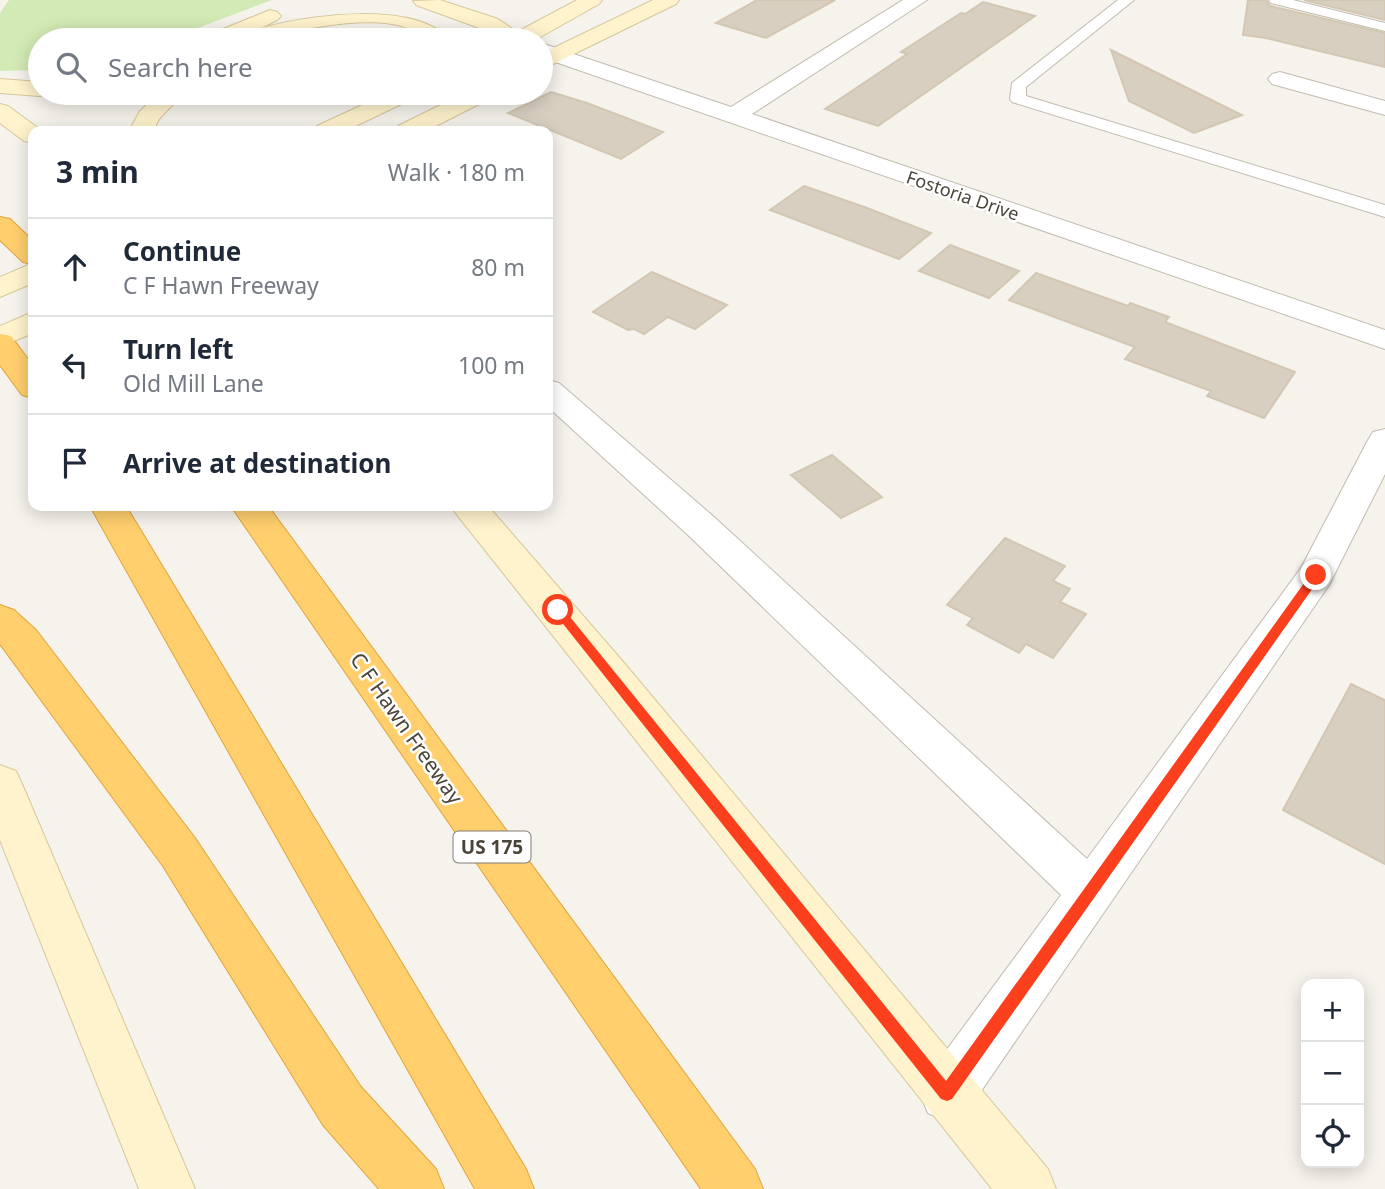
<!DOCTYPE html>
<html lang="en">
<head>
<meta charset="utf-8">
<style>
	body { margin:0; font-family:"Noto Sans",sans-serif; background:#f2f2f3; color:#1f2937 }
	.controls { position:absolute; right:21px; bottom:21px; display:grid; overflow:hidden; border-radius:14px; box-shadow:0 4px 18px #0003 }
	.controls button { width:63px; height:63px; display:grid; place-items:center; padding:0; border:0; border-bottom:2px solid #e0e1e3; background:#fff; color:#1f2937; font:35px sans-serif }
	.stop { position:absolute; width:21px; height:21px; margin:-16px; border:5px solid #fc3f1d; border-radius:50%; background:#fff }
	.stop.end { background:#fc3f1d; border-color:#fff; box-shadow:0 2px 7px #0008 }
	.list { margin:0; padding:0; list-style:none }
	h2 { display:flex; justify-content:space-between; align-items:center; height:91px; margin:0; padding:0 28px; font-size:30px }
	h2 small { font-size:23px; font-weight:400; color:#747a83 }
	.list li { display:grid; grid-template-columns:46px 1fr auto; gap:21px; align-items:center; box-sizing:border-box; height:98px; padding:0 28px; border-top:2px solid #e0e1e3 }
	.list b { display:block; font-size:26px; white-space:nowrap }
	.list p { margin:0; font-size:23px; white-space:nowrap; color:#747a83 }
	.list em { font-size:23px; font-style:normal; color:#747a83 }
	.icon { flex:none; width:38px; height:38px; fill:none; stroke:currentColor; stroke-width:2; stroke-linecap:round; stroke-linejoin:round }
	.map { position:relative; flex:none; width:1385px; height:1189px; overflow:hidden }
	.search { position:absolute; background:#fff; box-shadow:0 4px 18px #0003; left:28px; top:28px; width:525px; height:77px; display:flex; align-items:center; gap:18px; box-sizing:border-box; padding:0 24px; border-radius:38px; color:#747a83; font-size:26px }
	.panel { position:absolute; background:#fff; box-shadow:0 4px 18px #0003; left:28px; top:126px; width:525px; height:385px; border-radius:14px }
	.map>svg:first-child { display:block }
	.green { fill:#d2eab5 }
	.building { fill:#d8cfc1; stroke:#d3c7b4; stroke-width:2 }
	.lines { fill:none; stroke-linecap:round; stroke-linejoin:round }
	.service-casing { stroke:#c2bbae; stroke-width:2 }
	.minor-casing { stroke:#c2bbae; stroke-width:2 }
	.secondary-casing { stroke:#d6c79b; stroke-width:2 }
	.motorway-casing { stroke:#e0a43c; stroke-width:2 }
	.service { fill:#fff; fill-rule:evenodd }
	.minor { fill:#fff; fill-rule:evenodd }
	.secondary { fill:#fff3cd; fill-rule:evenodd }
	.motorway { fill:#ffcf6e; fill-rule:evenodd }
	.route { fill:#fc3f1d }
	.labels { text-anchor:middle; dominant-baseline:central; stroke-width:5; stroke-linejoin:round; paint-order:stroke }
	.far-street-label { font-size:18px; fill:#4b4439; stroke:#fff }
	.shield { fill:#fff; stroke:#817c74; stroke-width:2 }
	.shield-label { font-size:19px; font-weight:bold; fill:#4b4439 }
	.street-label { font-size:21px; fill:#4b4439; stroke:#fff }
</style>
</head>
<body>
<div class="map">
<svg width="1385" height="1189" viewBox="0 0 1385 1189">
	<rect width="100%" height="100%" fill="#f6f3ec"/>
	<!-- green -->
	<path class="green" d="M 9,0 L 272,0 L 166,40 L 40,40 L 40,70 L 0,71 L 0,13 Z"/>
	<!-- building -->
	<path class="building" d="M 757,0 L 835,0 L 766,38 L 716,23 Z
		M 1248,0 L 1266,0 L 1270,6 L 1385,33 L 1385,67 L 1266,38 L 1243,35 Z
		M 1304,0 L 1385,0 L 1385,20 Z
		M 983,2 L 1035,16 L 878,126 L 825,109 L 907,54 L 901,52 L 961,13 L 965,14 Z
		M 1111,50 L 1242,115 L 1194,133 L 1129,101 Z
		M 551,92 L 587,103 L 663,132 L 621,159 L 508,113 Z
		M 804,186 L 867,208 L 931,233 L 899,259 L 770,210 Z
		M 950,245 L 1019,271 L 989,298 L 919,271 Z
		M 652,272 L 727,305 L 695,329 L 668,317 L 644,334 L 634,329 L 628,330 L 593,312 Z
		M 1036,273 L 1128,306 L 1130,303 L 1169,317 L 1165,322 L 1295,372 L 1264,418 L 1207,396 L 1211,391 L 1125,359 L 1135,347 L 1009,300 Z
		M 832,455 L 882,497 L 841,518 L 791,475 Z
		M 1005,538 L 1065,566 L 1053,581 L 1070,589 L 1060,602 L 1086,614 L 1053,658 L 1026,644 L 1019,653 L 967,625 L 973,618 L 947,605 Z
		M 1351,684 L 1385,700 L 1385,864 L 1283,810 Z"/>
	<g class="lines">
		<defs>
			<path id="service" d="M 1118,0 L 1134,0 L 1026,87 L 1026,96 L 1385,205 L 1385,217 L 1012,102 L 1010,99 L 1012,83 Z
				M 1269,0 L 1293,0 L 1385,23 L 1385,31 L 1271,3 Z"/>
			<path id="minor" d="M 903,0 L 927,0 L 752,114 L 1385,330 L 1385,349 L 541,57 L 541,43 L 731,107 Z
				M 1280,72 L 1385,101 L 1385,115 L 1272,84 L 1268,79 L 1272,74 Z
				M 548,380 L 559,383 L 714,517 L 1087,859 L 1301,568 L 1368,440 L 1373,432 L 1385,429 L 1385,474 L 1329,585 L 966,1113 L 947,1121 L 928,1113 L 920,1094 L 928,1075 L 1061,895 L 688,535 L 548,407 Z"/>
			<path id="secondary" d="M 440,0 L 498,19 L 517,32 L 577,0 L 602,0 L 599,4 L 535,40 L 501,40 L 482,29 L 416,5 L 413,1 Z
				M 653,0 L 679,0 L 676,4 L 541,70 L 541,54 Z
				M 270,10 L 277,12 L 281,16 L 277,20 L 261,28 C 310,15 415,0 450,40 L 427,40 C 400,12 332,24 297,31 C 287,34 276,39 266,40 C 258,41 248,40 239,40 L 241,37 L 233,40 L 205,40 L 208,35 Z
				M 0,79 L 40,82 L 40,93 L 49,93 L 40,96 L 0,93 Z
				M 159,93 L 184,93 L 159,119 L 153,131 L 129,131 L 140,111 Z
				M 388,93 L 418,93 L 414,98 L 345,131 L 314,131 L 317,126 Z
				M 465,93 L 495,93 L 491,98 L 426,131 L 395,131 L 398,126 Z
				M 0,104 L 8,106 L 42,131 L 33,131 L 33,143 L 24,141 L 0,123 Z
				M 33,263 L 33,283 L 0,297 L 0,277 Z
				M 33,312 L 33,333 L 0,347 L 0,326 Z
				M 450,506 L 488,506 L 625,664 L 1048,1169 L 1056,1189 L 992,1189 Z
				M 0,765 L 16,771 L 22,784 L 195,1189 L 139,1189 L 0,840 Z"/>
			<path id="motorway" d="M 0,217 L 10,219 L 33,241 L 33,264 L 23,262 L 0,240 Z
				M 0,334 L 11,336 L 33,366 L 33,398 L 22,395 L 0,365 Z
				M 90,506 L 126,506 L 526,1169 L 534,1189 L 475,1189 Z
				M 231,506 L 268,506 L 755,1169 L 763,1189 L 701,1189 Z
				M 0,605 L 14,610 L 36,630 L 195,838 L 361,1087 L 436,1169 L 444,1189 L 379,1189 L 323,1125 L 163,866 L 0,644 Z"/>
		</defs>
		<!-- service casing -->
		<use href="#service" class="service-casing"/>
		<!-- minor casing -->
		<use href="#minor" class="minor-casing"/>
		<!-- secondary casing -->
		<use href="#secondary" class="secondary-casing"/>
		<!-- motorway casing -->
		<use href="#motorway" class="motorway-casing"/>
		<!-- service -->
		<use href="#service" class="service"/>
		<!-- minor -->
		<use href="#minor" class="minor"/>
		<!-- secondary -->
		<use href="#secondary" class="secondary"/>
		<!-- motorway -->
		<use href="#motorway" class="motorway"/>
	</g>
	<!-- route -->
	<path class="route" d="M 1316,571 L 1320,572 L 1320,578 L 952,1099 L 947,1101 L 941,1099 L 552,610 L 554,607 L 562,607 L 946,1081 L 1312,572 Z"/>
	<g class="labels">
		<!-- far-street labels -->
		<g class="far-street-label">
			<text transform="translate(963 195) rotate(19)">Fostoria Drive</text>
		</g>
		<!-- shield labels -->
		<rect class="shield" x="453.5" y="831.5" width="77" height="31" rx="5"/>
		<g class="shield-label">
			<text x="492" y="847">US 175</text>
		</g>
		<!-- street labels -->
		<g class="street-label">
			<text transform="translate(407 728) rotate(55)">C F Hawn Freeway</text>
		</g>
	</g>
</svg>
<div class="controls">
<button>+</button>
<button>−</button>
<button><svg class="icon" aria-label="locate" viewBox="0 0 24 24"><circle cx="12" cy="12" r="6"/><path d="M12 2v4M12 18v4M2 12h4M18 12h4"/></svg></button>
</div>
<div class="stop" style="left:558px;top:610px"></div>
<div class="stop end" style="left:1316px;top:575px"></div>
<div class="search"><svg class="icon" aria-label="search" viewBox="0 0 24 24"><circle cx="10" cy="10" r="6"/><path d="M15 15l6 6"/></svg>Search here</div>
<section class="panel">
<h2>3 min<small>Walk · 180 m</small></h2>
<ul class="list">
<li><svg class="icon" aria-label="ahead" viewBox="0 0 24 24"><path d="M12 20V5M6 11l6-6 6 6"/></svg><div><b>Continue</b><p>C F Hawn Freeway</p></div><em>80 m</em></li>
<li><svg class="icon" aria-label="left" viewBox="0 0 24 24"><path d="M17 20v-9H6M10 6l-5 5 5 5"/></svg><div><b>Turn left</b><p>Old Mill Lane</p></div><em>100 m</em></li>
<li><svg class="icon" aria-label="arrive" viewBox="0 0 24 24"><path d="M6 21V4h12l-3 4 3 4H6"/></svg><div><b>Arrive at destination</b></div></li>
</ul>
</section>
</div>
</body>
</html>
